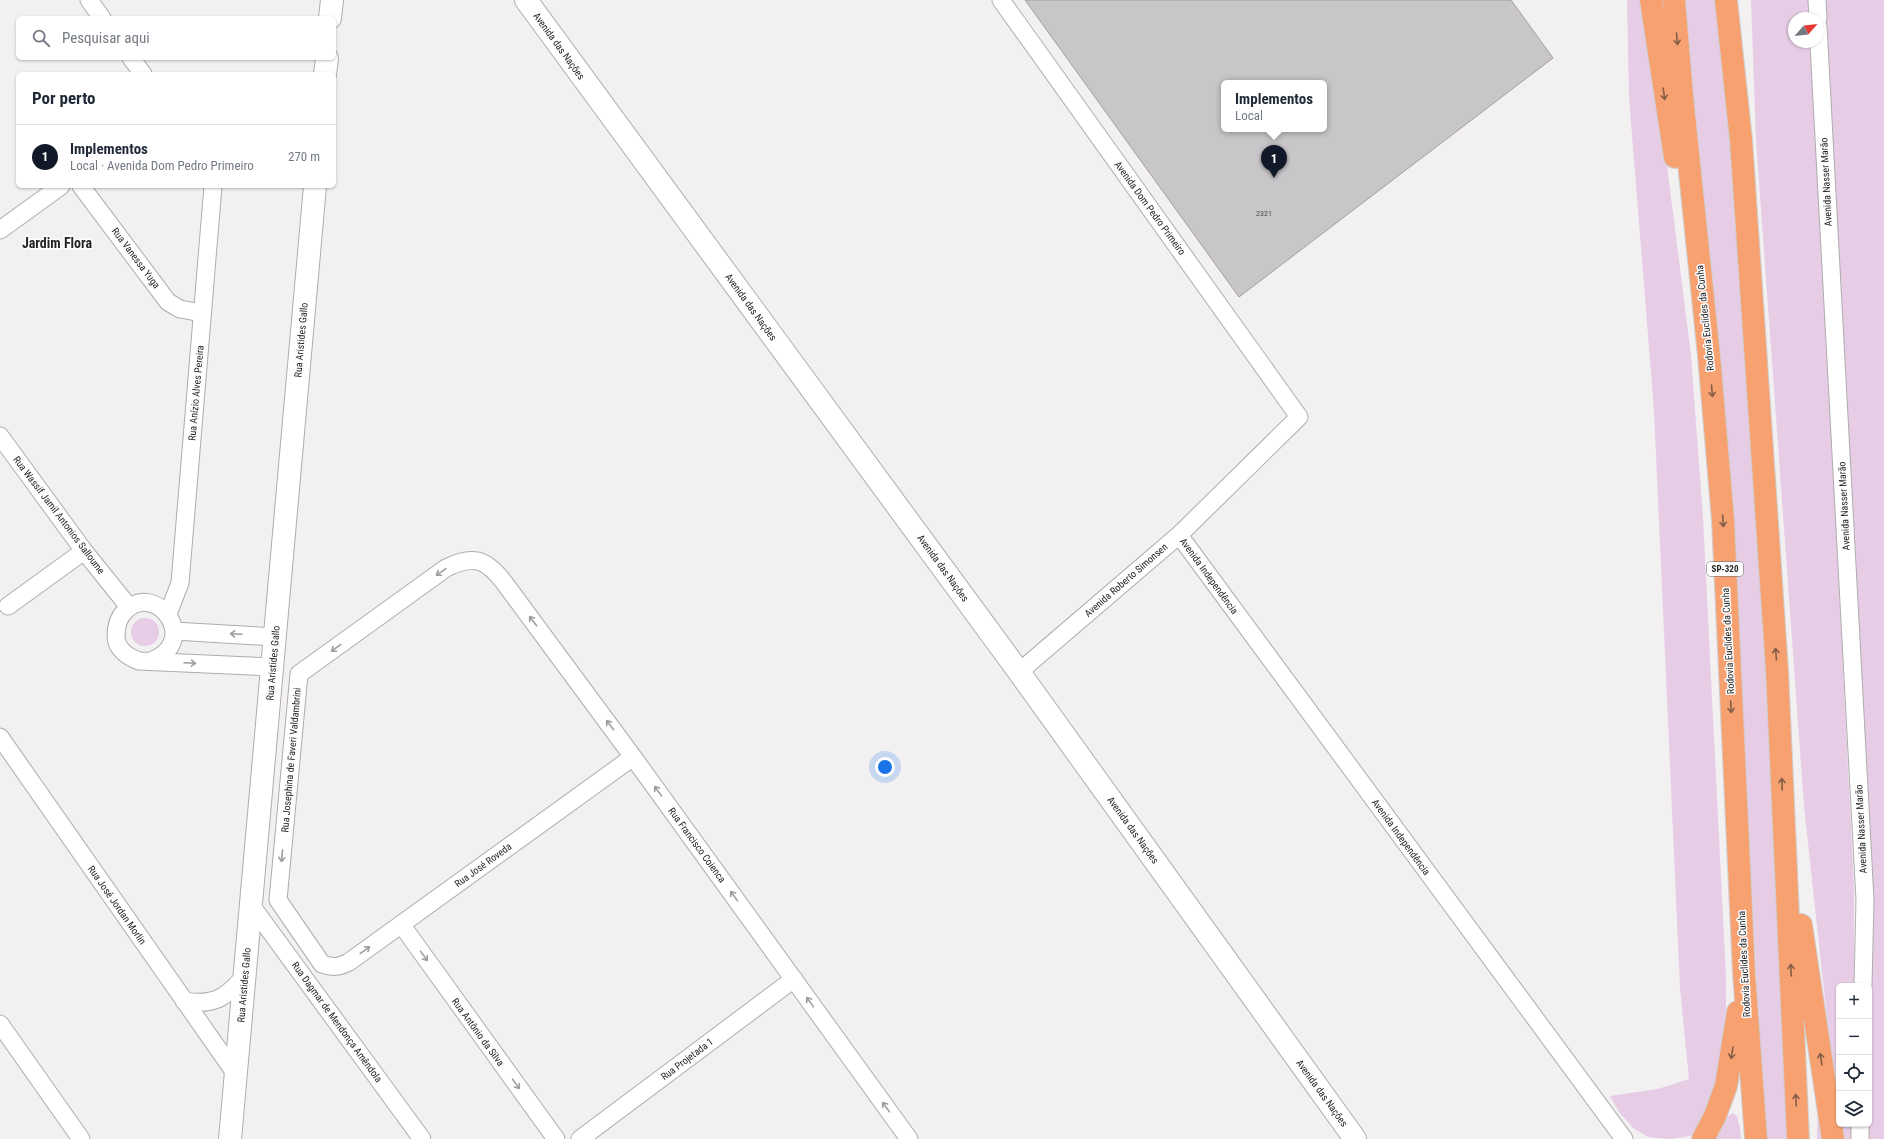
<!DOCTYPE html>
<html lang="pt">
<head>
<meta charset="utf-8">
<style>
	body { margin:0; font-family:"Roboto Condensed",sans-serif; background:#f2f2f3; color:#1f2937 }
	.controls { position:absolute; right:12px; bottom:12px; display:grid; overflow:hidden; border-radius:6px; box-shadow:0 1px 3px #0004 }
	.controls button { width:36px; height:36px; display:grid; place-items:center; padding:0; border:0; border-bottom:1px solid #e0e1e3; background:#fff; color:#1f2937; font:20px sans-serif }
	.compass { position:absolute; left:1788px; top:12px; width:36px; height:36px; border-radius:50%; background:#fff; box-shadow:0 1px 3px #0004; rotate:63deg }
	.you { position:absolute; left:885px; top:767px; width:14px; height:14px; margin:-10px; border:3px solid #fff; border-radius:50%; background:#1a73e8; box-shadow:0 0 0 6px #1a73e833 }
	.badge { display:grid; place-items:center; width:26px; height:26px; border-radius:50%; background:#111827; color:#fff; font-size:13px; font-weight:700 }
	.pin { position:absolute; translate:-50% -33px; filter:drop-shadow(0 1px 2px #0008) }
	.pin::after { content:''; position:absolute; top:21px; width:14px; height:12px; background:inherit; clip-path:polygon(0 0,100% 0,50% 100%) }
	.popup { position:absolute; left:1221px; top:80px; width:106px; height:52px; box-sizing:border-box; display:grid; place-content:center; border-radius:6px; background:#fff; filter:drop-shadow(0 1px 3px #0005); font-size:13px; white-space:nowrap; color:#747a83 }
	.popup b { font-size:15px; color:#1f2937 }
	.popup::after { content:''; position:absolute; left:50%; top:100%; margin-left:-8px; border:8px solid transparent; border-top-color:#fff }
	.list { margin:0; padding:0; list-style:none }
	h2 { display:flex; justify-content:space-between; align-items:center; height:52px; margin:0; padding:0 16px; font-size:17px }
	h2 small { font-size:13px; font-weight:400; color:#747a83 }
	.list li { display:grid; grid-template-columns:26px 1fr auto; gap:12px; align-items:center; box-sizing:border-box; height:64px; padding:0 16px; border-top:1px solid #e0e1e3 }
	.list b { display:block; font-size:15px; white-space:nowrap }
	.list p { margin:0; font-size:13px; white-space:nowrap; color:#747a83 }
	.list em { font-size:13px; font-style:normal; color:#747a83 }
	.icon { flex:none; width:22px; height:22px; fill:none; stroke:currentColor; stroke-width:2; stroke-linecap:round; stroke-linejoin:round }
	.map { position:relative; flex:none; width:1884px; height:1139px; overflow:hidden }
	.search { position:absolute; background:#fff; box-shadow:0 1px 3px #0004; left:16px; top:16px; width:320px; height:44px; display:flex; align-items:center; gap:10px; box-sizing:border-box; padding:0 14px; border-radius:6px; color:#747a83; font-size:15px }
	.panel { position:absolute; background:#fff; box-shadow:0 1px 3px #0004; left:16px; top:72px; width:320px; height:116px; border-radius:6px }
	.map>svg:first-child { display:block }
	.green { fill:#e7cce6 }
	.building { fill:#c8c6c8; stroke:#a19ea0; fill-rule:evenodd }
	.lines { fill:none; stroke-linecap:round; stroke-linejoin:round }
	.street-casing { stroke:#afacae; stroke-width:19 }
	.secondary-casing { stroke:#afacae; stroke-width:24 }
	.highway-casing { stroke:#cfcfcf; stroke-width:24 }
	.street { stroke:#fff; stroke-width:17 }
	.secondary { stroke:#fff; stroke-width:22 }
	.highway { stroke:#f7a171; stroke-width:22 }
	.oneway { stroke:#845d48 }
	.oneway2 { stroke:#9d9d9d }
	.labels { text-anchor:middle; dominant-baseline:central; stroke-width:3; stroke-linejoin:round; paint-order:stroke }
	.number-label { font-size:8px; fill:#4e4d4e }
	.shield { fill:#fffeff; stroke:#676667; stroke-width:1 }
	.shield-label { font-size:9px; font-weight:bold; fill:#262526 }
	.street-label { font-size:10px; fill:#262526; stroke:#fffeff }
	.district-label { font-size:14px; font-weight:bold; fill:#262526; stroke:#fffeff }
</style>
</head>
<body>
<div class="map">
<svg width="1884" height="1139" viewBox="0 0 1884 1139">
	<rect width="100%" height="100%" fill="#f3f0f2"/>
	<!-- green -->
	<path class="green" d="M 1627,0 L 1646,0 L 1691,355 L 1703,518 L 1726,977 L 1726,1052 L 1704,1126 L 1690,1136 L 1670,1139 L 1648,1137 L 1633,1128 L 1619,1112 L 1610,1096 L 1658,1089 L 1689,1079 L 1680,988 L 1654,410 L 1629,97 Z
		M 1682,0 L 1718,0 L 1733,142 L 1769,671 L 1791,1139 L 1765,1139 L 1732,518 Z
		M 1751,0 L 1810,0 L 1811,18 L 1794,18 L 1794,42 L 1812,42 L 1854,889 L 1854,986 L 1839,986 L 1839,1124 L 1853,1124 L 1852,1139 L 1840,1139 L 1804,806 L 1756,140 Z
		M 1825,0 L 1884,0 L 1884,1139 L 1865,1139 L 1865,1124 L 1869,1124 L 1869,1024 L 1874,909 Z
		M131 632a14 14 0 1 1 28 0a14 14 0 1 1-28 0Z
		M 1818,1107 L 1828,1139 L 1817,1139 Z
		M 1732,1113 L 1737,1116 L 1740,1127 L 1741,1139 L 1712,1139 L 1716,1128 Z"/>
	<!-- building -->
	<path class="building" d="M 1025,0 L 1511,0 L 1553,58 L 1239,297 ZM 1224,83 L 1324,83 L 1324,129 L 1224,129 Z"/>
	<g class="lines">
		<defs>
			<path id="street" d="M 89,0 L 102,18
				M 1001,0 L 1299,417 L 1179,535 L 1019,672
				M 1817,0 L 1818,18
				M 1818,26 L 1865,900 L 1863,986
				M 131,58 L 143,74
				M 81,186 L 168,302 L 180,309 L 202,313
				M 0,230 L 61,186
				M 0,436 L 84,551 L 129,607
				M 1179,535 L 1624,1139
				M 8,606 L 84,551
				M 168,614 L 180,583 L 213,186
				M 174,631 L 275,637
				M 151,661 C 202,641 156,580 125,611 C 118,618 116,626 116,636 C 116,649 128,657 139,661 L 272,667
				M 0,737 L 235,1073
				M 633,757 L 349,962 C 339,967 333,968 322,964 L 278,900 L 299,674 L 446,568 C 472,555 485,558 503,581 L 633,757 L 909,1139
				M 251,905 L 422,1139
				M 401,924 L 556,1139
				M 184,1001 C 213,1006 227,998 245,975
				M 0,1024 L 81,1139
				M 580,1139 L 794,979
				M 1860,1139 L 1860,1124"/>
			<path id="secondary" d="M 526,0 L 1019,672 L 1355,1139
				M 330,18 L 332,0
				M 325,74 L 327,58
				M 230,1139 L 315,186"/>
			<path id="highway" d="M 1651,0 L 1675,157
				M 1674,0 L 1682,96 L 1709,356 L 1723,520 L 1744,973 L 1756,1139
				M 1726,0 L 1741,140 L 1777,670 L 1798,1139
				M 1801,925 L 1833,1139
				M 1703,1139 L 1715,1116 L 1726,1086 L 1738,1012"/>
		</defs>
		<!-- street casing -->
		<use href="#street" class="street-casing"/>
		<!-- secondary casing -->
		<use href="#secondary" class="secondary-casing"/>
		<!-- highway casing -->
		<use href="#highway" class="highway-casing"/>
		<!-- street -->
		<use href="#street" class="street"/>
		<!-- secondary -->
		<use href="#secondary" class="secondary"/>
		<!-- highway -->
		<use href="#highway" class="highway"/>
	</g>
	<!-- one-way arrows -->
	<defs><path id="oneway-shaft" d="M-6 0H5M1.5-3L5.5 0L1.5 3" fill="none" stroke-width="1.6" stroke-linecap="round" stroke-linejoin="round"/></defs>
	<g class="oneway">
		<use href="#oneway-shaft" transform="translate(1677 39) rotate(85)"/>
		<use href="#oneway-shaft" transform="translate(1664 94) rotate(82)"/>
		<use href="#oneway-shaft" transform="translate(1712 391) rotate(85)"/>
		<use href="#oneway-shaft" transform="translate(1723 521) rotate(86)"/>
		<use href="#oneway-shaft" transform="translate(1776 654) rotate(-94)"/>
		<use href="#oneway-shaft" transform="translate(1731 707) rotate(87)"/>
		<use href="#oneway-shaft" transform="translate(1782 784) rotate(-92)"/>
		<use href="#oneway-shaft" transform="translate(1791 970) rotate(-93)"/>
		<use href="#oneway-shaft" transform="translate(1732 1053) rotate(100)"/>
		<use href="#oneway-shaft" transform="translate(1821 1059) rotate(-99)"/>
		<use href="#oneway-shaft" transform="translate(1796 1100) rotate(-93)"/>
	</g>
	<g class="oneway2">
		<use href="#oneway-shaft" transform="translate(441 572) rotate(145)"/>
		<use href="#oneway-shaft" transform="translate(533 621) rotate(-127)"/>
		<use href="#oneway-shaft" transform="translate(236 634) rotate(-177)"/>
		<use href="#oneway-shaft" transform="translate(336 648) rotate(144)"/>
		<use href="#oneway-shaft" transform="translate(190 663) rotate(3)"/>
		<use href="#oneway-shaft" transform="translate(610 725) rotate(-127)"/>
		<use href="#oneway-shaft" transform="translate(658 791) rotate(-126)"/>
		<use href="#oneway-shaft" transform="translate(282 856) rotate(95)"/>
		<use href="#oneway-shaft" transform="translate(734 896) rotate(-126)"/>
		<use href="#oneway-shaft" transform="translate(365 950) rotate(-36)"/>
		<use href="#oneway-shaft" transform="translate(424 956) rotate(54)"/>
		<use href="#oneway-shaft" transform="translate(810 1002) rotate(-126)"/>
		<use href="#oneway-shaft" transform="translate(516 1084) rotate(54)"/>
		<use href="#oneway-shaft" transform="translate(886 1107) rotate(-126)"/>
	</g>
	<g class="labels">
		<!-- number labels -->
		<g class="number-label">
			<text x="1264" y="213">2321</text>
		</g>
		<!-- shield labels -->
		<rect class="shield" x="1707" y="562" width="36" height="14" rx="3"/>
		<g class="shield-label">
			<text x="1725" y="569">SP-320</text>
		</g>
		<!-- street labels -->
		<g class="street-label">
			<text transform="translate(559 46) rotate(54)">Avenida das Nações</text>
			<text transform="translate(1826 182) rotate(-93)">Avenida Nasser Marão</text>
			<text transform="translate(1150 208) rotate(54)">Avenida Dom Pedro Primeiro</text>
			<text transform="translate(136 258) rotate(53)">Rua Vanessa Yuga</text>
			<text transform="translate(751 307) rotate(54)">Avenida das Nações</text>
			<text transform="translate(1705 318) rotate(-96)">Rodovia Euclides da Cunha</text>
			<text transform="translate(301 340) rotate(-85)">Rua Aristides Gallo</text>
			<text transform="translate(196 393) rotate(-85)">Rua Anízio Alves Pereira</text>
			<text transform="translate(1844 506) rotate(-93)">Avenida Nasser Marão</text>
			<text transform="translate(59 515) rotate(53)">Rua Wassif Jamil Antonios Salloume</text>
			<text transform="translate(943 568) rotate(54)">Avenida das Nações</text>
			<text transform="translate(1209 576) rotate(54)">Avenida Independência</text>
			<text transform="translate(1126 580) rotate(-41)">Avenida Roberto Simonsen</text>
			<text transform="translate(1728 641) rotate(-93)">Rodovia Euclides da Cunha</text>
			<text transform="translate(273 663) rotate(-85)">Rua Aristides Gallo</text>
			<text transform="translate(291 760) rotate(-85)">Rua Josephina de Faveri Valdambrini</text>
			<text transform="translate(1861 829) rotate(-93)">Avenida Nasser Marão</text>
			<text transform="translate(1133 830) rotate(54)">Avenida das Nações</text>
			<text transform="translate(1401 837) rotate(54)">Avenida Independência</text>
			<text transform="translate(697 845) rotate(54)">Rua Francisco Coienca</text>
			<text transform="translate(483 865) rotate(-36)">Rua José Roveda</text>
			<text transform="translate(117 905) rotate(55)">Rua José Jordan Morlin</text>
			<text transform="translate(1744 964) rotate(-93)">Rodovia Euclides da Cunha</text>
			<text transform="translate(244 985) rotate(-85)">Rua Aristides Gallo</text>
			<text transform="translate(337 1022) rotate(54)">Rua Dagmar de Mendonça Amêndola</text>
			<text transform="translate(478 1032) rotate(54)">Rua Antônio da Silva</text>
			<text transform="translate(687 1059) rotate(-37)">Rua Projetada 1</text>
			<text transform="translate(1322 1093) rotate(54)">Avenida das Nações</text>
		</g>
		<!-- district labels -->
		<g class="district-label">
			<text x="57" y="243">Jardim Flora</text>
		</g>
	</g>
</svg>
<div class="controls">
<button>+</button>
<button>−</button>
<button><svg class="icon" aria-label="locate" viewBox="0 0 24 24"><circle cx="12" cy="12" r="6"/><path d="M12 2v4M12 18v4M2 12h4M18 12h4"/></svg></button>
<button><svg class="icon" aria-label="layers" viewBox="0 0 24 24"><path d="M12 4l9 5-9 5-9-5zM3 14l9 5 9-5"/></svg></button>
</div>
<svg class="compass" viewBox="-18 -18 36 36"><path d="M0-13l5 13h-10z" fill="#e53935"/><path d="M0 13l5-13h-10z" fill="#747a83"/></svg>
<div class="you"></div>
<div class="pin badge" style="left:1274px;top:178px">1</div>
<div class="popup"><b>Implementos</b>Local</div>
<div class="search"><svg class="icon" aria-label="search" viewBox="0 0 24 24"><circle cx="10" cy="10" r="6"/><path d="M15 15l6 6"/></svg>Pesquisar aqui</div>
<section class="panel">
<h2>Por perto<small></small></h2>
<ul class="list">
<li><span class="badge">1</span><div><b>Implementos</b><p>Local · Avenida Dom Pedro Primeiro</p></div><em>270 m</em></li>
</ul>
</section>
</div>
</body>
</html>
